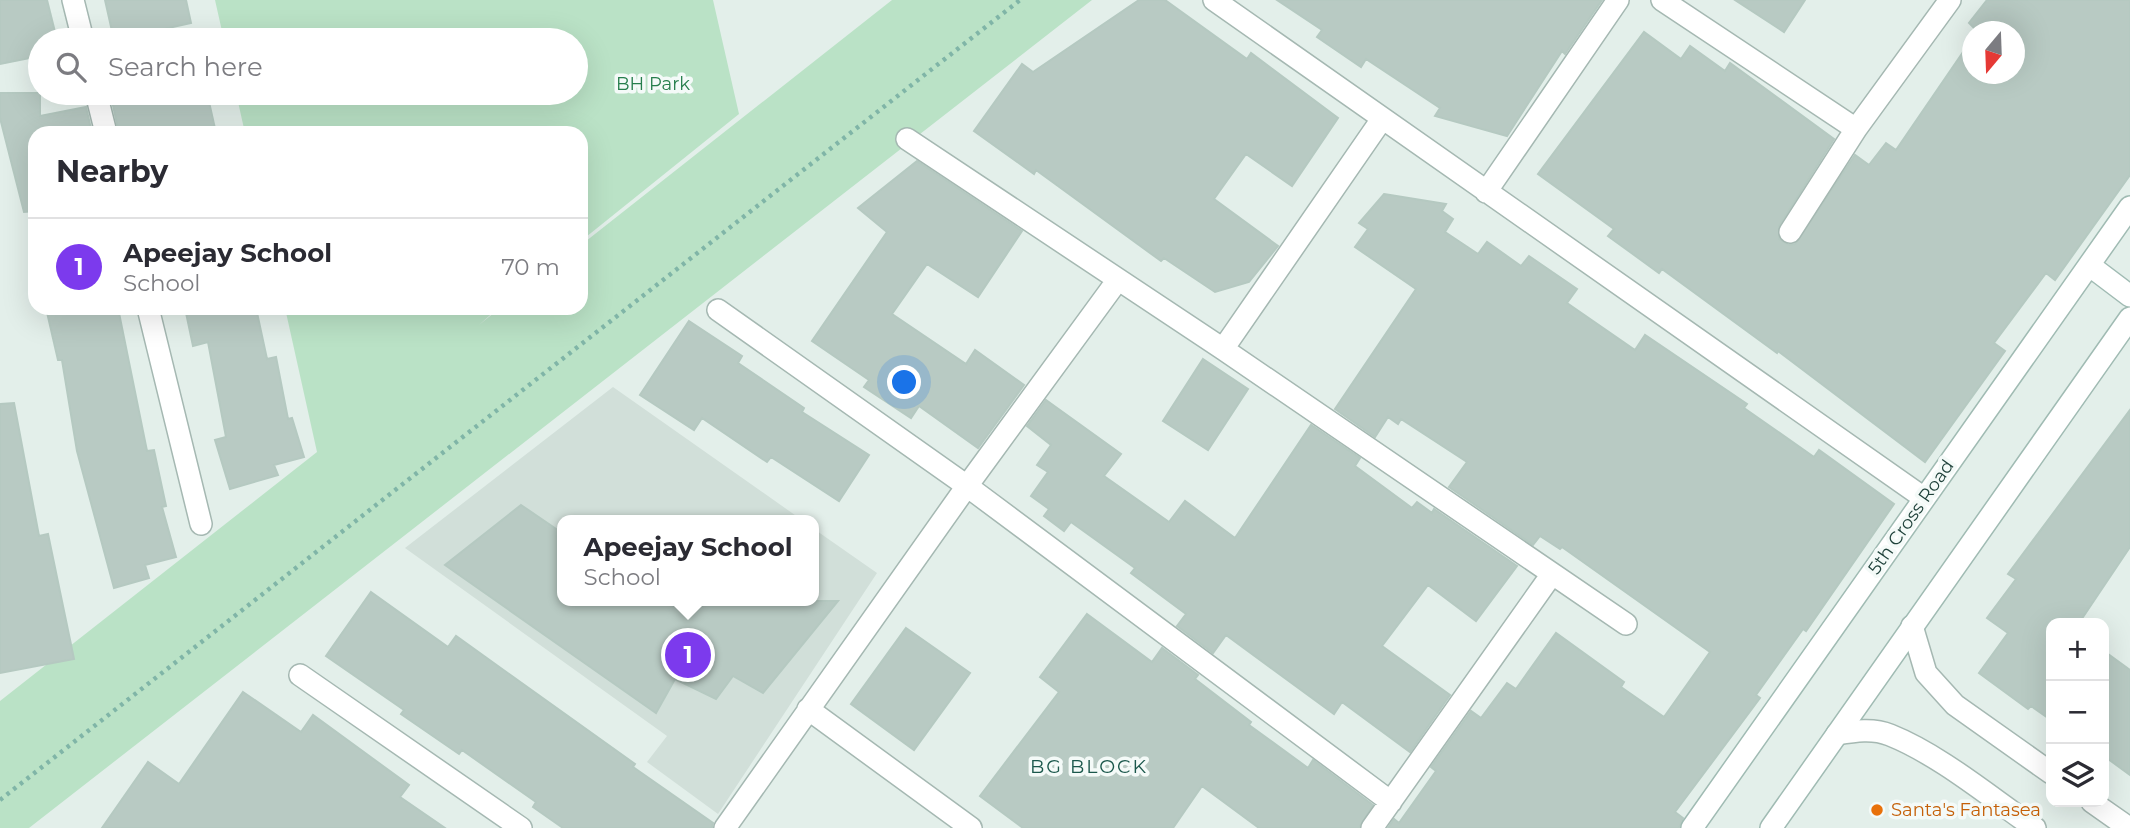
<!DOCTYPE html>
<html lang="en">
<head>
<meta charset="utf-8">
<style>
	body { margin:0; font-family:Montserrat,sans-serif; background:#f7f7f7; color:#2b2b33 }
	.controls { position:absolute; right:21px; bottom:21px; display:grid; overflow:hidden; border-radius:14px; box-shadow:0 7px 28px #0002 }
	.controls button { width:63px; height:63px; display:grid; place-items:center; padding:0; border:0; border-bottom:2px solid #e1e1e2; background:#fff; color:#2b2b33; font:35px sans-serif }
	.compass { position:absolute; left:1962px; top:21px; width:63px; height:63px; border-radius:50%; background:#fff; box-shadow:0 7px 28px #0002; rotate:199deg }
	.you { position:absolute; left:905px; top:383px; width:24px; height:24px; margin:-18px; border:5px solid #fff; border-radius:50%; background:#1a73e8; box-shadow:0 0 0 10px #1a73e833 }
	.badge { display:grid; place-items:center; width:46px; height:46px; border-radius:50%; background:#7c3aed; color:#fff; font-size:23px; font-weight:700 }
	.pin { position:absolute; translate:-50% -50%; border:4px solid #fff; box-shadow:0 2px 7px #0006 }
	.popup { position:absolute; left:557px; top:515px; width:262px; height:91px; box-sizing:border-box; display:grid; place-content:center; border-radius:14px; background:#fff; filter:drop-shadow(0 2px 5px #0005); font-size:23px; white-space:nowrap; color:#7c7c81 }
	.popup b { font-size:26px; color:#2b2b33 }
	.popup::after { content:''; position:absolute; left:50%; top:100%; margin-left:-14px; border:14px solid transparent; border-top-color:#fff }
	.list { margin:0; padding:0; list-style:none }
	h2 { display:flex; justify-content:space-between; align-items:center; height:91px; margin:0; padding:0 28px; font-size:30px }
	h2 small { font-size:23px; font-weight:400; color:#7c7c81 }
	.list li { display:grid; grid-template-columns:46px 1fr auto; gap:21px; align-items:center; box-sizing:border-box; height:98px; padding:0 28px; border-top:2px solid #e1e1e2 }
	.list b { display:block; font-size:26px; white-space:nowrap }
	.list p { margin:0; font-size:23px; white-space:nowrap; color:#7c7c81 }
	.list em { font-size:23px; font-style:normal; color:#7c7c81 }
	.icon { flex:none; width:38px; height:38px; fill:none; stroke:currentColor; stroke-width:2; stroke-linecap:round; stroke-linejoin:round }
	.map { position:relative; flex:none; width:2130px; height:828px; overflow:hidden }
	.search { position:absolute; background:#fff; box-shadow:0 7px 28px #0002; left:28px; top:28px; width:560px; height:77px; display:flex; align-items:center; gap:18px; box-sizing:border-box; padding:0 24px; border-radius:38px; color:#7c7c81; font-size:26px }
	.panel { position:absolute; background:#fff; box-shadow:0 7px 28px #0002; left:28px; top:126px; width:560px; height:189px; border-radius:21px }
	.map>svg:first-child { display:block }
	.built { fill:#d1dfd9 }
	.green { fill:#bae2c6 }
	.building { fill:#b8cac3; stroke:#b5c9c1; stroke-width:2 }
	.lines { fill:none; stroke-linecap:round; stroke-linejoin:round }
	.street-casing { stroke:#a5b8b2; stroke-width:24 }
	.secondary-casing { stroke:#a0bbb3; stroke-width:24 }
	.path { stroke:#80b5a7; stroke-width:4.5; stroke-dasharray:3.5 5; stroke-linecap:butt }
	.street { stroke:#fff; stroke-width:21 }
	.secondary { stroke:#fff; stroke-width:21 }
	.food-dot { fill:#e8710a; stroke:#f4faf8; stroke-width:2.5 }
	.labels { text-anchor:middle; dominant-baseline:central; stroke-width:7; stroke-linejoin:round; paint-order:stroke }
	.park-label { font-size:18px; fill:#267e4c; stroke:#f4faf8 }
	.street-label { font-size:18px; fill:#20423b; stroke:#f4faf8 }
	.food-label { font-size:18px; fill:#c56008; stroke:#f4faf8; text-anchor:start }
	.neighbourhood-label { font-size:19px; letter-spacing:2px; fill:#1a574b; stroke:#f4faf8 }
</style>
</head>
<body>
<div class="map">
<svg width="2130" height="828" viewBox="0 0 2130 828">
	<rect width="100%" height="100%" fill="#e3efea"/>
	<!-- built -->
	<path class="built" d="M 613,387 L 802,520 L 562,520 L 562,601 L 814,601 L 814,529 L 877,573 L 718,814 L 647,762 L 667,736 L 405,548 Z"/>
	<!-- green -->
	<path class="green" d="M 215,0 L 713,0 L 739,114 L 581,241 L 581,133 L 245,133 L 236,93 L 576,93 L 576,40 L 224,40 Z
		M 892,0 L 1092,0 L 29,828 L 0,828 L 0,701 L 317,452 L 285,308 L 498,308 L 479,325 L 500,308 L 581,308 L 581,245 Z"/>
	<!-- building -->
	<path class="building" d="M 0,0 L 47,0 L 57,40 L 40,40 L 40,56 L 0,64 Z
		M 105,0 L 186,0 L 191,23 L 114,40 Z
		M 1139,0 L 1165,0 L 1247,59 L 1251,53 L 1338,118 L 1292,186 L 1246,154 L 1214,199 L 1278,246 L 1249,282 L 1215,292 L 1164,258 L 1161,261 L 1036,170 L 1034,174 L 974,131 L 1022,64 L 1033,72 Z
		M 1277,0 L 1602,0 L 1565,54 L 1562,51 L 1507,136 L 1435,116 L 1440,108 L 1366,59 L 1361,67 L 1317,37 L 1322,30 Z
		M 1735,0 L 1805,0 L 1784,32 Z
		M 1987,0 L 2130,0 L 2130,175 L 2055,280 L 2046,273 L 1994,343 L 2005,351 L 1925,462 L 1778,351 L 1777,353 L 1662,269 L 1659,273 L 1608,236 L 1614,229 L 1538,174 L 1644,32 L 1681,59 L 1690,46 L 1725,71 L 1730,63 L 1834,139 L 1779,226 L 1779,239 L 1789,245 L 1795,244 L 1855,155 L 1869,165 L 1886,143 L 1896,150 L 1972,39 L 1972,74 L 2014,74 L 2014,32 L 1978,32 L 1969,23 Z
		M 0,93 L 40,93 L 40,116 L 86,107 L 92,133 L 35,133 L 35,211 L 24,212 L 0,118 Z
		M 121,93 L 207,93 L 216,133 L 119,133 L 112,101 L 123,99 Z
		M 917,161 L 1022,231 L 978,297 L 927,264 L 892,314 L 966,364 L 975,350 L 1024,385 L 978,448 L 919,406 L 911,418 L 864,387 L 869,380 L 812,341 L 887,232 L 858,208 Z
		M 1384,194 L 1446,204 L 1442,211 L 1453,219 L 1445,232 L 1478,254 L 1487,242 L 1521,266 L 1529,256 L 1577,289 L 1567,303 L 1635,350 L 1645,335 L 1747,404 L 1744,408 L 1814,457 L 1819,450 L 1894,504 L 1806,631 L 1803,629 L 1756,695 L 1760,698 L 1675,812 L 1683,818 L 1679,828 L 1388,828 L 1394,819 L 1399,823 L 1436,771 L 1431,767 L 1471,711 L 1481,718 L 1507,683 L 1516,689 L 1556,633 L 1624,682 L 1621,687 L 1664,717 L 1710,652 L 1562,547 L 1560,549 L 1540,536 L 1533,545 L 1449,487 L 1467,462 L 1401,419 L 1398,424 L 1388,417 L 1375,437 L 1335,409 L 1416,289 L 1355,247 L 1368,229 L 1359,223 Z
		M 46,308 L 118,308 L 147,451 L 154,450 L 166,506 L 162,507 L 176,557 L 145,565 L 149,578 L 114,588 L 77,451 L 62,360 L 58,360 Z
		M 185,308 L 256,308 L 267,359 L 276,357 L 288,419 L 292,418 L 304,457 L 274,465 L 278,475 L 230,489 L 215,440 L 226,437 L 208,342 L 193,346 Z
		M 689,321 L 742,356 L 738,363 L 804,408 L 802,412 L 869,455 L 839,501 L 771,457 L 767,462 L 702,418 L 694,430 L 640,395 Z
		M 1203,359 L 1248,389 L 1208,450 L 1163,421 Z
		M 1046,400 L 1121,454 L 1104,476 L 1169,522 L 1185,501 L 1235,538 L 1311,425 L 1360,458 L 1355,466 L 1412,508 L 1417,502 L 1432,513 L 1434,509 L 1517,566 L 1476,621 L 1428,585 L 1382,646 L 1450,695 L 1410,752 L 1342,702 L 1334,714 L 1226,635 L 1213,653 L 1177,626 L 1186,614 L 1131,573 L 1135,568 L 1071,522 L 1064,531 L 1044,516 L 1049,509 L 1031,496 L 1048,472 L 1037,465 L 1051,445 L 1027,426 Z
		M 14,403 L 39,536 L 48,534 L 74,659 L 0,673 L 0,404 Z
		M 2130,410 L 2130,547 L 2079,623 L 2051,623 L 2051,720 L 2031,706 L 2028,709 L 1979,673 L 2008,633 L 1987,618 L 2016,579 L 2008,574 Z
		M 521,505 L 562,533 L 562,601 L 838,601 L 763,693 L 733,676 L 716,699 L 675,679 L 656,713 L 445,565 Z
		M 371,592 L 448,647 L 456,636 L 635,764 L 633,767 L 713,823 L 712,828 L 563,828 L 533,807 L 536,802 L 462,750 L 459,754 L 401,714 L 404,710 L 326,656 Z
		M 1087,614 L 1152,662 L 1162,648 L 1198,675 L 1195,679 L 1251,722 L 1249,725 L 1308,768 L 1313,760 L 1373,805 L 1359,828 L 1259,828 L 1202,786 L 1173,828 L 1023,828 L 980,796 L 1059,692 L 1040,677 Z
		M 906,628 L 970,673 L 914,750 L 851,704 Z
		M 2104,651 L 2130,670 L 2130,775 L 2104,756 Z
		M 243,692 L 301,732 L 313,715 L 409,785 L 400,797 L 445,828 L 102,828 L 148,762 L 179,784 Z"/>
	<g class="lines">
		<defs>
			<path id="street" d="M 73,0 L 83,40
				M 1214,0 L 1924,498
				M 1662,0 L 1856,129
				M 96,93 L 106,133
				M 907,139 L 1223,349 L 1626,624
				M 1486,192 L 1618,0
				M 1790,232 L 1856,129 L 1950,0
				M 148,308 L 201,524
				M 718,310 L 967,486 L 1391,802
				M 1223,349 L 1382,119
				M 1912,626 L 1926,673 L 1955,705 L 2051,773
				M 300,675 L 521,828
				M 808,709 L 971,828
				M 1837,734 C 1855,731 1873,728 1890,735 C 1940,755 1991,798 2035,828
				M 2092,802 L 2129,828
				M 725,828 L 967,486 L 1117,281
				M 1372,828 L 1552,574"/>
			<path id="secondary" d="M 2089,265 L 2130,296
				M 1692,828 L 2130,207
				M 1771,828 L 2130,318"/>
		</defs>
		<!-- street casing -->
		<use href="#street" class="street-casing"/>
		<!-- secondary casing -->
		<use href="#secondary" class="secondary-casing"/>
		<!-- path -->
		<path class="path" d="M 0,800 L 1020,0"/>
		<!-- street -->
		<use href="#street" class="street"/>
		<!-- secondary -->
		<use href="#secondary" class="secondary"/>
	</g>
	<!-- markers -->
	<circle class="food-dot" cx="1877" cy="810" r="7"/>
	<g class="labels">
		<!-- park labels -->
		<g class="park-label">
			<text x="653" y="84">BH Park</text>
		</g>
		<!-- street labels -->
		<g class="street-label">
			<text transform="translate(1911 517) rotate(-55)">5th Cross Road</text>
		</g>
		<!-- food labels -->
		<g class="food-label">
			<text x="1891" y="810">Santa's Fantasea</text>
		</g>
		<!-- neighbourhood labels -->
		<g class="neighbourhood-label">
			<text x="1089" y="766">BG BLOCK</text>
		</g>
	</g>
</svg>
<div class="controls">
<button>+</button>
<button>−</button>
<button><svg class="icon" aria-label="layers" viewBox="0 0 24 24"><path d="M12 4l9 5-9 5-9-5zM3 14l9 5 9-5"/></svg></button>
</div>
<svg class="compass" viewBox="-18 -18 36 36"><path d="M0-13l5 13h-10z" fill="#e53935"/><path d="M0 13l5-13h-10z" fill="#7c7c81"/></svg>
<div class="you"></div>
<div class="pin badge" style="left:688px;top:655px">1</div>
<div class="popup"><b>Apeejay School</b>School</div>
<div class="search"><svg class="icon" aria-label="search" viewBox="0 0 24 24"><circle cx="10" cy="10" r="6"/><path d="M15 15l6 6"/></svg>Search here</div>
<section class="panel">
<h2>Nearby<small></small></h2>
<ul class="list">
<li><span class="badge">1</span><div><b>Apeejay School</b><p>School</p></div><em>70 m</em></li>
</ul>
</section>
</div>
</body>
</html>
